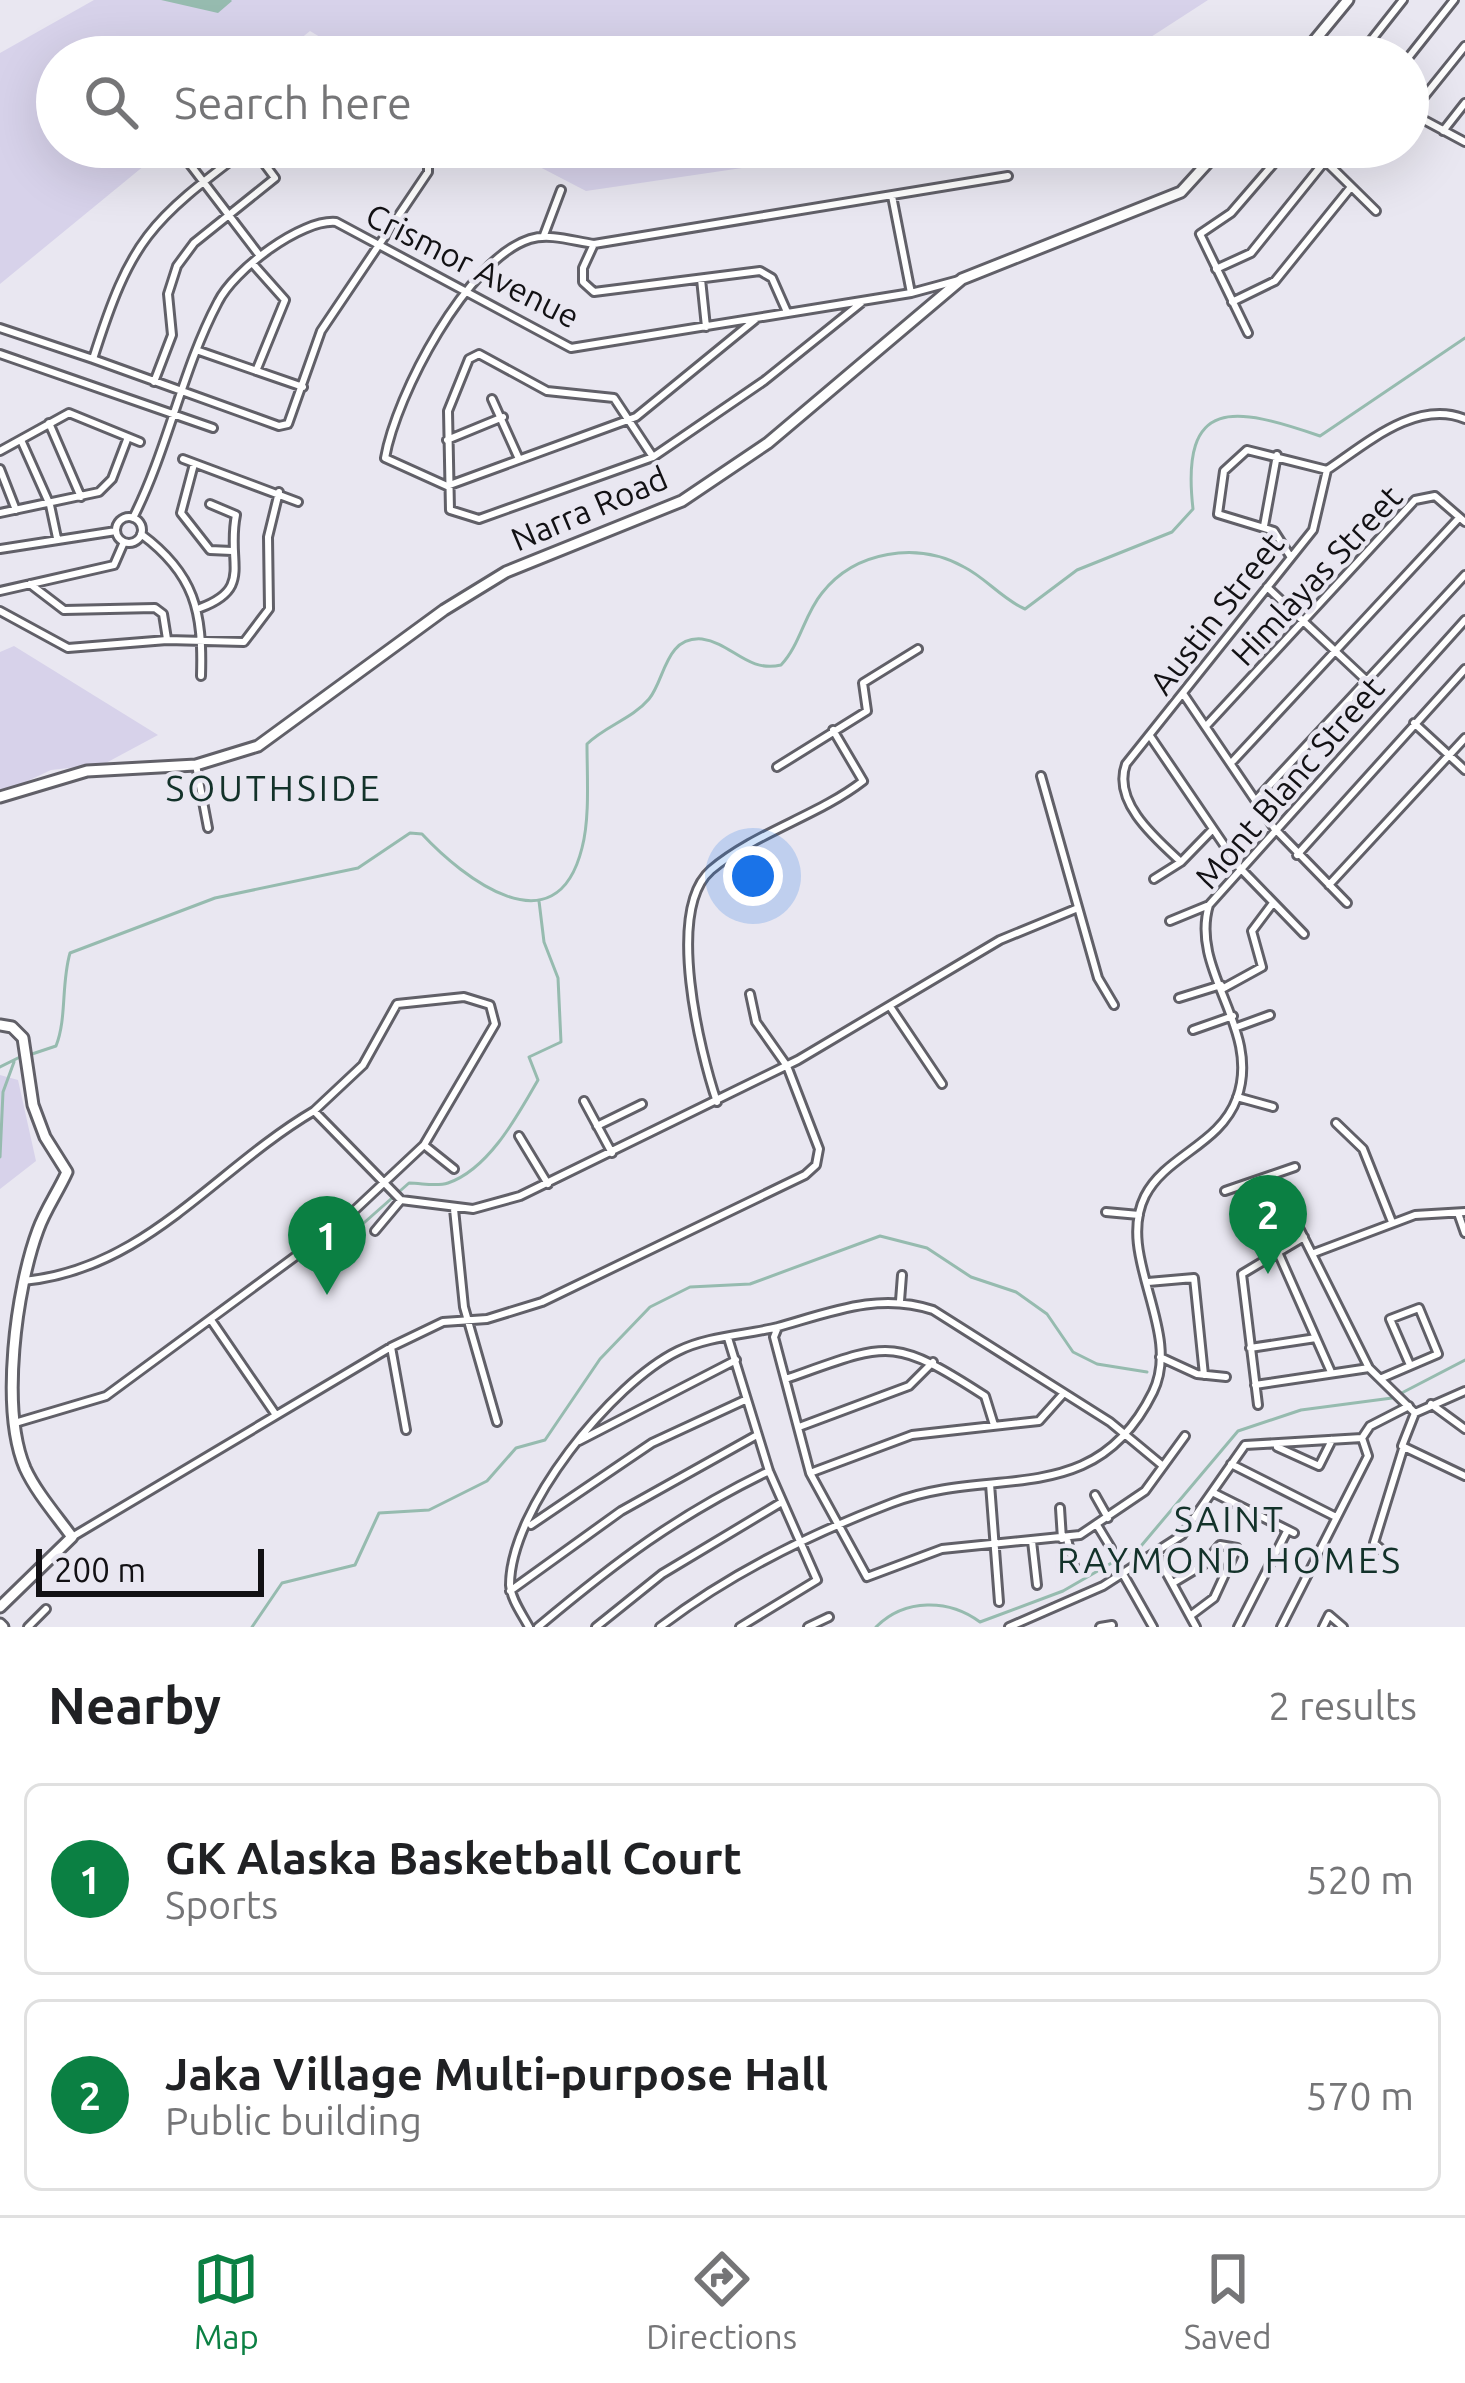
<!DOCTYPE html>
<html lang="en">
<head>
<meta charset="utf-8">
<style>
	body { margin:0; font-family:Ubuntu,sans-serif; background:#f6f6f6; color:#202124 }
	.scale { position:absolute; left:36px; bottom:30px; width:228px; box-sizing:border-box; padding-left:12px; border:6px solid #121114; border-top:0; font-size:33px; line-height:42px; white-space:nowrap; color:#121114; -webkit-text-stroke:9px #e9e7f1; paint-order:stroke }
	.you { position:absolute; left:753px; top:876px; width:42px; height:42px; margin:-30px; border:9px solid #fff; border-radius:50%; background:#1a73e8; box-shadow:0 0 0 18px #1a73e833 }
	.badge { display:grid; place-items:center; width:78px; height:78px; border-radius:50%; background:#0b8043; color:#fff; font-size:39px; font-weight:700 }
	.pin { position:absolute; translate:-50% -99px; filter:drop-shadow(0 3px 6px #0008) }
	.pin::after { content:''; position:absolute; top:63px; width:42px; height:36px; background:inherit; clip-path:polygon(0 0,100% 0,50% 100%) }
	.list { margin:0; padding:0; list-style:none }
	h2 { display:flex; justify-content:space-between; align-items:center; height:156px; margin:0; padding:0 48px; font-size:51px }
	h2 small { font-size:39px; font-weight:400; color:#757577 }
	.list li { display:grid; grid-template-columns:78px 1fr auto; gap:36px; align-items:center; box-sizing:border-box; height:192px; margin:0 24px 24px; padding:0 24px; border:3px solid #e0e0e0; border-radius:18px }
	.list b { display:block; font-size:45px; white-space:nowrap }
	.list p { margin:0; font-size:39px; white-space:nowrap; color:#757577 }
	.list em { font-size:39px; font-style:normal; color:#757577 }
	.icon { flex:none; width:66px; height:66px; fill:none; stroke:currentColor; stroke-width:2; stroke-linecap:round; stroke-linejoin:round }
	.map { position:relative; flex:none; width:1465px; height:1627px; overflow:hidden }
	.search { position:absolute; background:#fff; box-shadow:0 12px 48px #0002; left:36px; right:36px; top:36px; height:132px; display:flex; align-items:center; gap:30px; box-sizing:border-box; padding:0 42px; border-radius:66px; color:#757577; font-size:45px }
	.sheet { height:588px; background:#fff }
	nav { display:flex; justify-content:space-around; align-items:center; box-sizing:border-box; height:168px; border-top:3px solid #e0e0e0; background:#fff; font-size:33px; color:#757577 }
	nav a { display:grid; justify-items:center; gap:6px }
	nav .on { color:#0b8043 }
	.map>svg:first-child { display:block }
	.green { fill:#d7d2ea }
	.water { fill:#96bbaf }
	.lines { fill:none; stroke-linecap:round; stroke-linejoin:round }
	.stream { stroke:#96bbaf; stroke-width:3 }
	.street-casing { stroke:#616068; stroke-width:12 }
	.secondary-casing { stroke:#616068; stroke-width:15 }
	.street { stroke:#fff; stroke-width:6 }
	.secondary { stroke:#fff; stroke-width:9 }
	.labels { text-anchor:middle; dominant-baseline:central; stroke-width:9; stroke-linejoin:round; paint-order:stroke }
	.street-label { font-size:33px; fill:#121114; stroke:#e9e7f1 }
	.neighbourhood-label { font-size:36px; letter-spacing:3px; fill:#13322a; stroke:#e9e7f1 }
</style>
</head>
<body>
<div class="map">
<svg width="1465" height="1627" viewBox="0 0 1465 1627">
	<rect width="100%" height="100%" fill="#e9e7f1"/>
	<!-- green -->
	<path class="green" d="M 94,0 L 1208,0 L 1120,57 L 353,57 L 310,31 L 278,57 L 57,57 L 57,147 L 167,147 L 0,284 L 0,53 Z
		M 501,147 L 883,147 L 586,191 Z
		M 14,646 L 158,735 L 104,764 L 51,770 L 0,794 L 0,652 Z
		M 0,1075 L 18,1080 L 36,1161 L 0,1189 Z"/>
	<!-- water -->
	<path class="water" d="M 161,0 L 231,0 L 232,1 L 218,13 Z"/>
	<g class="lines">
		<!-- stream -->
		<path class="stream" d="M 29,1055 L 56,1046 C 67,1018 61,984 70,953 L 215,898 L 358,868 L 410,833 L 422,834 C 462,877 556,952 582,848 C 590,818 587,776 587,744 C 605,726 632,719 649,699 C 665,680 665,636 702,639 C 732,643 747,673 781,665 C 800,645 804,615 822,593 C 855,551 917,541 964,567 C 986,578 1002,599 1025,609 L 1077,570 L 1172,532 L 1193,509 C 1180,395 1235,407 1320,436 L 1465,338
			M 0,1067 L 20,1057
			M 0,1157 L 3,1092 L 14,1062
			M 357,1229 L 409,1183 C 422,1183 436,1187 448,1183 C 489,1169 518,1115 538,1080 L 529,1057 L 561,1042 L 558,978 L 544,942 L 539,901
			M 252,1627 L 282,1583 L 355,1565 L 379,1513 L 429,1510 L 487,1481 L 516,1448 L 545,1440 L 600,1359 L 650,1307 L 690,1287 L 750,1284 L 880,1236 L 927,1248 L 971,1277 L 1016,1292 L 1047,1314 L 1073,1352 L 1097,1364 L 1147,1372
			M 876,1627 C 905,1598 949,1599 980,1622 L 1063,1591 L 1141,1546 L 1238,1431 L 1301,1410 L 1392,1398 L 1465,1360"/>
		<defs>
			<path id="street" d="M 1316,39 L 1337,57
				M 1358,57 L 1403,0
				M 1408,58 L 1454,0
				M 1411,113 L 1465,46
				M 1411,113 L 1465,142
				M 1443,131 L 1465,103
				M 198,147 L 189,163 L 260,256
				M 249,147 C 149,222 131,239 93,359 L 279,426 L 288,424 L 321,331 L 428,172 L 428,160 L 415,147
				M 1311,147 L 1376,211
				M 892,196 L 911,293
				M 544,235 L 561,190
				M 594,244 L 583,268 L 583,282 L 594,292 L 760,271 L 772,278 L 787,312
				M 253,264 L 285,300 L 256,371
				M 1216,269 L 1251,253 L 1325,161
				M 701,279 L 706,327
				M 1232,302 L 1275,281 L 1351,187
				M 756,319 L 636,417 L 447,486 L 385,458 C 396,395 467,259 530,239 C 550,233 573,241 594,244 L 1008,176
				M 0,328 L 93,359
				M 1248,333 L 1200,234 L 1231,213 L 1288,147
				M 199,351 L 303,387
				M 0,354 L 213,428
				M 154,382 L 172,335 L 168,294 L 177,266 L 194,243 L 275,178 L 252,147
				M 492,399 L 519,459
				M 49,423 L 81,497
				M 21,440 L 50,505 L 57,538
				M 447,440 L 503,417
				M 0,451 L 69,413 L 140,442
				M 653,457 L 614,398 L 547,391 L 479,354 L 469,359 L 448,411 L 450,510 L 479,519 L 653,457 L 764,381 L 861,303
				M 183,459 L 298,502
				M 194,464 L 181,513 L 210,550 L 232,551
				M 0,469 L 16,510
				M 0,513 L 99,492 L 112,479 L 128,437
				M116 530a13 13 0 1 1 26 0a13 13 0 1 1-26 0Z
				M 133,518 C 168,449 182,370 218,302 C 234,270 301,219 336,222 L 571,348 L 911,293 L 959,280
				M 1264,526 L 1277,455
				M 141,534 C 195,574 203,612 201,676
				M 0,549 L 116,531
				M 1290,556 L 1274,531 L 1218,514 L 1224,471 L 1247,450 L 1327,470
				M 30,584 L 64,610 L 155,608 L 163,614 L 167,639
				M 1267,587 L 1367,681
				M 0,591 L 114,565 L 124,542
				M 200,608 C 254,588 226,563 236,515 L 210,504
				M 0,611 L 68,648 L 167,640 L 244,642 L 269,609 L 268,537 L 279,492
				M 1184,695 L 1274,828 L 1347,903
				M 1414,723 L 1465,770
				M 1207,725 L 1415,500 L 1435,496 L 1465,522
				M 1150,736 L 1239,867 L 1304,934
				M 1233,761 L 1459,518
				M 196,765 L 208,828
				M 777,767 L 867,711 L 863,683 L 918,649
				M 1041,776 L 1098,978 L 1114,1005
				M 1256,800 L 1465,575
				M 1297,855 L 1465,669
				M 1181,862 C 1156,839 1112,802 1126,764 L 1313,530 L 1327,470 C 1366,444 1416,399 1465,419
				M 1154,879 L 1181,862 L 1213,829
				M 1329,885 L 1465,738
				M 1170,921 L 1209,905
				M 1222,989 L 1262,967 L 1252,931 L 1273,903
				M 1179,998 L 1221,985
				M 891,1008 L 942,1084
				M 1237,1027 L 1270,1015
				M 1193,1030 L 1233,1016
				M 1237,1097 L 1273,1107
				M 584,1101 L 612,1153
				M 717,1102 C 700,1052 665,910 711,870 C 756,832 818,816 863,781 L 833,730
				M 1336,1123 L 1363,1149 L 1392,1222
				M 597,1126 L 642,1104
				M 519,1136 L 548,1184
				M 424,1145 L 454,1169
				M 1252,1183 L 1265,1205 L 1295,1220 L 1369,1368
				M 1225,1191 L 1295,1167
				M 454,1209 L 464,1307 L 497,1422
				M 1106,1212 L 1139,1215
				M 1458,1213 L 1465,1233
				M 375,1231 L 401,1200
				M 1277,1250 L 1331,1372
				M 1314,1253 L 1415,1215 L 1465,1212
				M 23,1281 C 145,1270 214,1170 314,1111 L 401,1200 L 473,1209 L 520,1196 L 798,1060 L 1000,940 L 1078,908
				M 1148,1282 L 1194,1278 L 1204,1375
				M 900,1301 L 902,1275
				M 211,1320 L 276,1415
				M 728,1338 L 769,1471 L 817,1580 L 740,1627
				M 391,1347 L 406,1430
				M 1250,1348 L 1316,1338
				M 1160,1357 L 1197,1374 L 1226,1377
				M 1382,1378 L 1438,1354 L 1419,1308 L 1390,1319 L 1410,1365
				M 786,1379 C 888,1343 891,1335 985,1396 L 994,1425
				M 1255,1385 L 1369,1368 L 1415,1413
				M 1465,1391 L 1415,1413 L 1402,1446 L 1465,1476
				M 1431,1404 L 1465,1429
				M 1258,1405 L 1242,1274 L 1304,1237
				M 15,1423 L 106,1396 L 342,1222 L 424,1145 L 495,1024 L 490,1005 L 464,997 L 397,1004 L 363,1065 L 314,1111
				M 799,1427 L 909,1386 L 933,1362
				M 1362,1438 L 1370,1426 L 1409,1406
				M 579,1441 L 736,1360
				M 1277,1447 L 1319,1466 L 1332,1440
				M 1231,1464 L 1336,1517
				M 1163,1466 L 1110,1422 L 933,1310 C 879,1292 831,1312 778,1327 L 774,1337 L 810,1473 L 867,1577 L 942,1549 L 1080,1535 L 1145,1491 L 1185,1436
				M 810,1473 L 912,1435 L 1039,1421 L 1064,1393
				M 990,1484 L 999,1602
				M 1212,1492 L 1294,1533
				M 1095,1495 L 1108,1518
				M 1060,1508 L 1062,1539
				M 531,1525 L 652,1443 L 745,1400
				M 1097,1525 L 1111,1548
				M 72,1537 L 391,1347 L 443,1322 L 487,1319 L 542,1302 L 805,1175 L 816,1165 L 819,1149 L 787,1066 L 756,1022 L 750,994
				M 1067,1539 L 1074,1566
				M 1032,1541 L 1037,1585
				M 1155,1552 L 1196,1627
				M 1388,1555 L 1374,1543 L 1403,1449
				M 1123,1574 L 1153,1627
				M 1173,1583 L 1203,1565 L 1220,1545 L 1237,1548 L 1214,1598 L 1190,1616
				M 510,1591 L 621,1511 L 757,1435
				M 28,1627 L 46,1609
				M 529,1627 C 522,1614 511,1599 510,1585 C 510,1509 612,1383 678,1351 C 708,1336 746,1335 778,1327
				M 538,1627 C 617,1561 676,1516 769,1471
				M 596,1627 L 662,1574 L 782,1502
				M 660,1627 C 729,1574 810,1534 892,1503 C 993,1464 1094,1512 1153,1392 C 1183,1331 1115,1256 1145,1196 C 1166,1155 1220,1145 1237,1098 C 1262,1029 1189,971 1209,905 L 1465,620
				M 808,1627 L 829,1617
				M 1009,1627 L 1103,1586 L 1182,1535 L 1245,1445 L 1362,1438
				M 1100,1627 L 1112,1625
				M 1238,1627 L 1286,1533
				M 1281,1627 L 1368,1456 L 1362,1438
				M 1323,1627 L 1329,1615 L 1343,1627"/>
			<path id="secondary" d="M 1301,57 L 1348,0
				M 0,797 L 87,771 L 196,765 L 258,746 L 444,610 L 506,572 L 682,501 L 768,443 L 962,279 L 1181,192 L 1222,147
				M 0,1025 L 12,1027 L 23,1038 L 33,1105 L 45,1137 L 67,1172 C 58,1192 45,1210 38,1230 C 16,1289 0,1409 25,1468 C 36,1492 56,1515 72,1537 L 0,1607
				M 0,1624 L 3,1627"/>
		</defs>
		<!-- street casing -->
		<use href="#street" class="street-casing"/>
		<!-- secondary casing -->
		<use href="#secondary" class="secondary-casing"/>
		<!-- street -->
		<use href="#street" class="street"/>
		<!-- secondary -->
		<use href="#secondary" class="secondary"/>
	</g>
	<g class="labels">
		<!-- street labels -->
		<g class="street-label">
			<text transform="translate(473 265) rotate(27)">Crismor Avenue</text>
			<text transform="translate(589 508) rotate(-23)">Narra Road</text>
			<text transform="translate(1316 575) rotate(-47)">Himlayas Street</text>
			<text transform="translate(1216 613) rotate(-52)">Austin Street</text>
			<text transform="translate(1289 782) rotate(-49)">Mont Blanc Street</text>
		</g>
		<!-- neighbourhood labels -->
		<g class="neighbourhood-label">
			<text x="274" y="787">SOUTHSIDE</text>
			<text x="1230" y="1518">SAINT<tspan x="1230" dy="41">RAYMOND HOMES</tspan></text>
		</g>
	</g>
</svg>
<div class="scale">200 m</div>
<div class="you"></div>
<div class="pin badge" style="left:327px;top:1295px">1</div>
<div class="pin badge" style="left:1268px;top:1274px">2</div>
<div class="search"><svg class="icon" aria-label="search" viewBox="0 0 24 24"><circle cx="10" cy="10" r="6"/><path d="M15 15l6 6"/></svg>Search here</div>
</div>
<section class="sheet">
<h2>Nearby<small>2 results</small></h2>
<ul class="list">
<li><span class="badge">1</span><div><b>GK Alaska Basketball Court</b><p>Sports</p></div><em>520 m</em></li>
<li><span class="badge">2</span><div><b>Jaka Village Multi-purpose Hall</b><p>Public building</p></div><em>570 m</em></li>
</ul>
</section>
<nav>
<a class="on"><svg class="icon" aria-label="map" viewBox="0 0 24 24"><path d="M3 6l6-2 6 2 6-2v14l-6 2-6-2-6 2zM9 4v14M15 6v14"/></svg>Map</a>
<a><svg class="icon" aria-label="directions" viewBox="0 0 24 24"><path d="M12 3l9 9-9 9-9-9zM9 14v-3h6M13 9l2 2-2 2"/></svg>Directions</a>
<a><svg class="icon" aria-label="saved" viewBox="0 0 24 24"><path d="M7 4h10v16l-5-4-5 4z"/></svg>Saved</a>
</nav>
</body>
</html>
